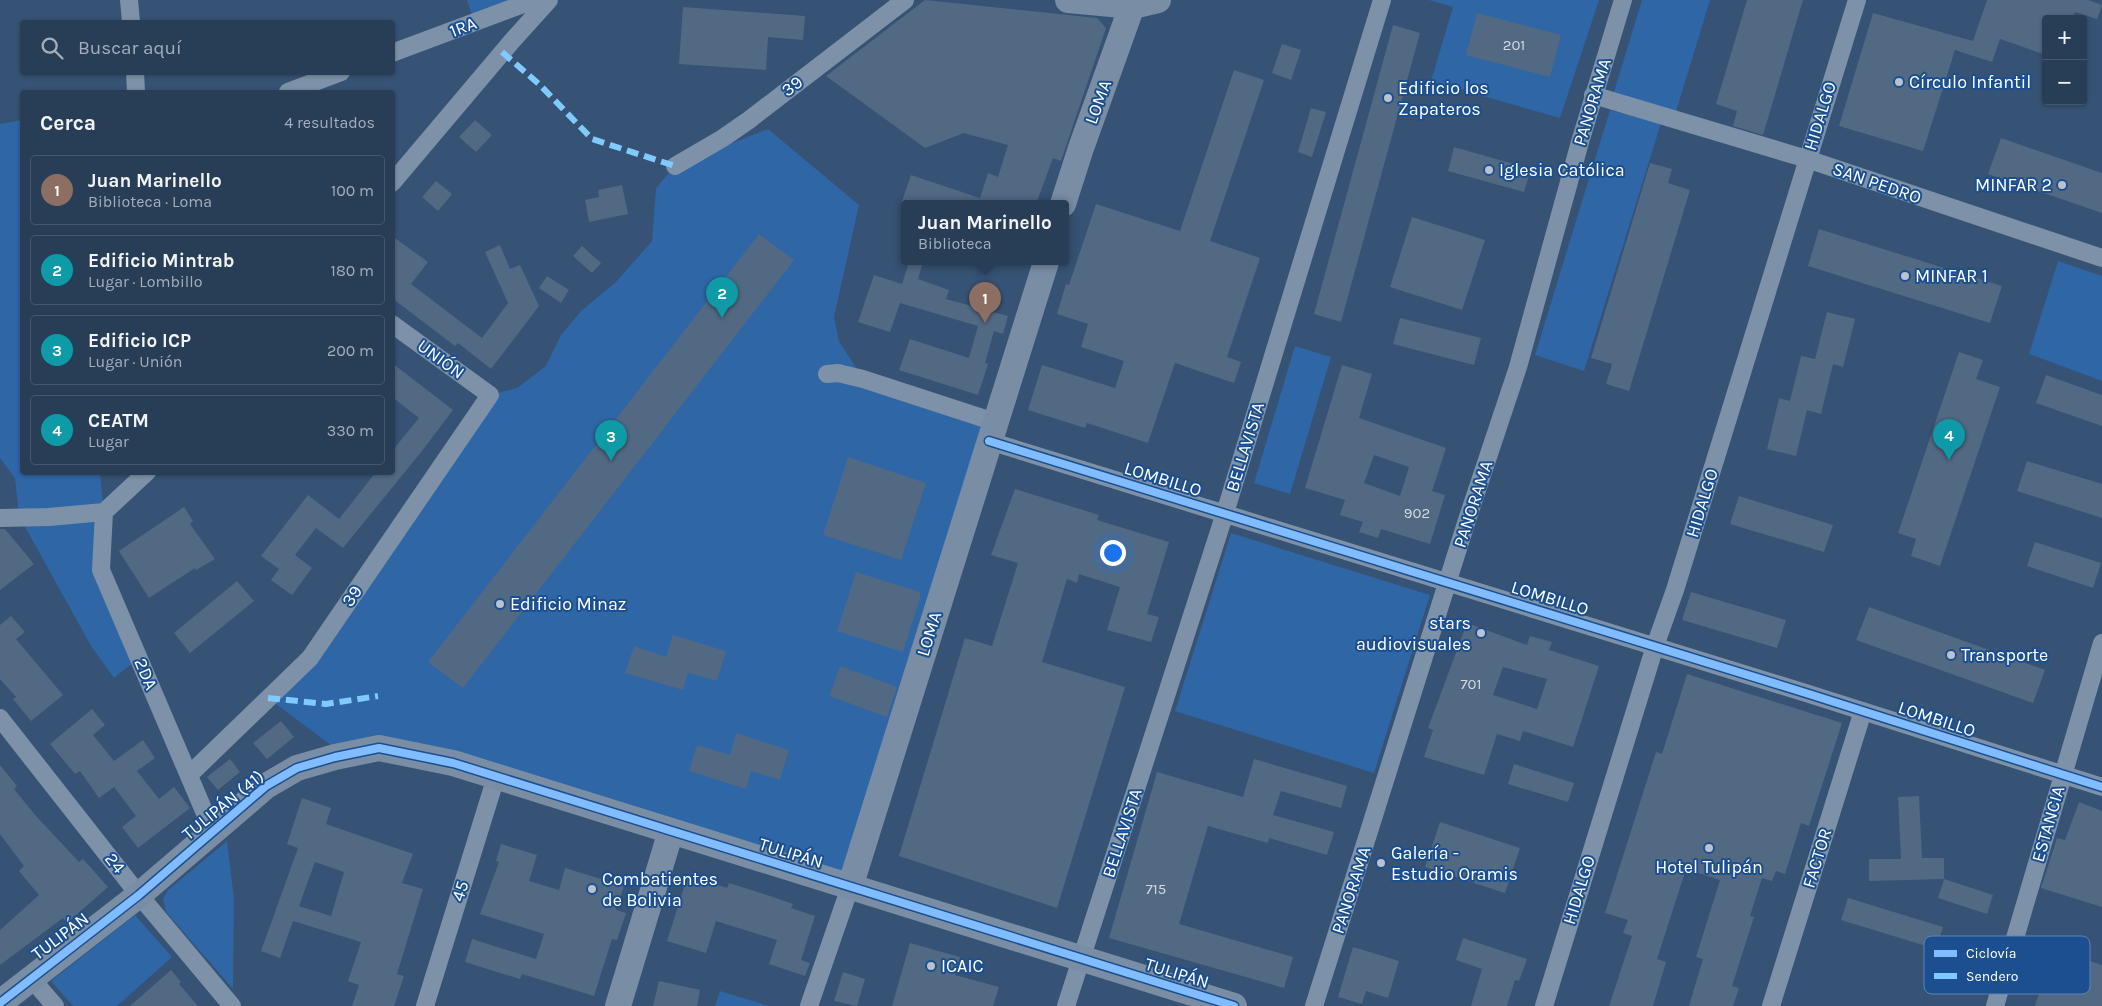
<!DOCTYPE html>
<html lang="es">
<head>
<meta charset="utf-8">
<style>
	body { margin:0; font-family:Karla,sans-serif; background:#344961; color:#f1f3f6 }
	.controls { position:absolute; right:15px; top:15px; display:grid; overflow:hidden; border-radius:5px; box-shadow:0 1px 4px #0004 }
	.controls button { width:45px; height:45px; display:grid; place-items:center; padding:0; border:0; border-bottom:1px solid #44576d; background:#283e57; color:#f1f3f6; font:25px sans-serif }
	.you { position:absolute; left:1112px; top:552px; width:18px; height:18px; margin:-12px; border:4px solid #fff; border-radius:50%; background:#1a73e8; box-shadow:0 0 0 8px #1a73e833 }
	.badge { display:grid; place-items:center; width:32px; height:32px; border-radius:50%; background:#bca0f2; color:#fff; font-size:16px; font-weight:700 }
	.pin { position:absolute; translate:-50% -41px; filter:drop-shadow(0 1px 2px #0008) }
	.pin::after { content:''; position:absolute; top:26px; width:18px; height:15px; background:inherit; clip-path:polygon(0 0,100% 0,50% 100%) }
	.popup { position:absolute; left:901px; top:200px; width:168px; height:65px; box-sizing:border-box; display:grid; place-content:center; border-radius:5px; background:#283e57; filter:drop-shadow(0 1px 4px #0005); font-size:16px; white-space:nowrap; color:#a5aeba }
	.popup b { font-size:19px; color:#f1f3f6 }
	.popup::after { content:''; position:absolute; left:50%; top:100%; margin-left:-10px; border:10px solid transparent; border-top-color:#283e57 }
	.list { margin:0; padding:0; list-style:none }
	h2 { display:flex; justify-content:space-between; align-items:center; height:65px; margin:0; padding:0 20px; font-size:21px }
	h2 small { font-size:16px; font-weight:400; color:#a5aeba }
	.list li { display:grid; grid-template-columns:32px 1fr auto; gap:15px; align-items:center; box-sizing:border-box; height:70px; margin:0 10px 10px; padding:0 10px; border:1px solid #44576d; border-radius:5px }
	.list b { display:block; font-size:19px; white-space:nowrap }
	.list p { margin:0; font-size:16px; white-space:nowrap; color:#a5aeba }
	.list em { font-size:16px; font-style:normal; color:#a5aeba }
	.icon { flex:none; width:28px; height:28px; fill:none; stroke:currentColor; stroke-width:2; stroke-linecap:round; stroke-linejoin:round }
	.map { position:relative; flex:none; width:2102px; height:1006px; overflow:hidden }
	.search { position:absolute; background:#283e57; box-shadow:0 1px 4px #0004; left:20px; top:20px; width:375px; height:55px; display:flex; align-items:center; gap:12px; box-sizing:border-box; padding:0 18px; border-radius:5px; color:#a5aeba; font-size:19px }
	.panel { position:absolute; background:#283e57; box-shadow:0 1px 4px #0004; left:20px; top:90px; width:375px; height:385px; border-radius:5px }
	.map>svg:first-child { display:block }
	.green { fill:#2f66a5 }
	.building { fill:#526984; fill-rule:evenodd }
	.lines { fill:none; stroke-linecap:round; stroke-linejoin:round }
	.street { stroke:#7d92a8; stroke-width:18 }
	.secondary { stroke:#798da4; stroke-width:26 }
	.quiet { stroke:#80caff; stroke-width:6; stroke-dasharray:12 6; stroke-linecap:butt }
	.cycleway-casing { stroke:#1b4f8f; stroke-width:11 }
	.cycleway { stroke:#80bcff; stroke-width:8 }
	.poi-dot { fill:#b9c2ce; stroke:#1b4f8f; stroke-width:2 }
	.labels { text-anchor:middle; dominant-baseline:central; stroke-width:4; stroke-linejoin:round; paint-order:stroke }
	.number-label { font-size:15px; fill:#d4dae0 }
	.street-label { font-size:18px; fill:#fff; stroke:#1b4f8f }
	.poi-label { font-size:18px; fill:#fff; stroke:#1b4f8f; text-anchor:start }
	.key { fill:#1b4f8f; stroke:#5f84b1; stroke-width:1 }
	.key-label { font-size:14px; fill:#fff }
</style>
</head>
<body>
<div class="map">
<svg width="2102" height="1006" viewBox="0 0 2102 1006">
	<rect width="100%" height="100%" fill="#365274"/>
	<!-- green -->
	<path class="green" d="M 467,0 L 518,0 L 472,15 Z
		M 1429,0 L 1599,0 L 1560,118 L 1431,81 L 1453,7 Z
		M 1642,0 L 1710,0 L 1675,115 L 1613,95 Z
		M 1610,110 L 1661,123 L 1584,371 L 1535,355 Z
		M 22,120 L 22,472 L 100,473 L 104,512 L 101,570 L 139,658 L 114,678 L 91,646 L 19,516 L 15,478 L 0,458 L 0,124 Z
		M 768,129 L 859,205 L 834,317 L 839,341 L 863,379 L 995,422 L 850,887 L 453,763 L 344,755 L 268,698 L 310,658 L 490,395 L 517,388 L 546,366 L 561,335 L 581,311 L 615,283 L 652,241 L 656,188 L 675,166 Z
		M 2058,261 L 2102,276 L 2102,381 L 2029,354 Z
		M 1295,346 L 1331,357 L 1290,494 L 1254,483 Z
		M 1231,533 L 1430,595 L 1374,773 L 1175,711 Z
		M 227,841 L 234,899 L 233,989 L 166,912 L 163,899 L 168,890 Z
		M 135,915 L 172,957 L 117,1006 L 73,1006 L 51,981 Z
		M 720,991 L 769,1006 L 715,1006 Z"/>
	<!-- building -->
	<path class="building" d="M 925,0 L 1097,18 L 1106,28 L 1061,161 L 1053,158 L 1036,204 L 901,204 L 911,175 L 980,198 L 988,173 L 998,177 L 1008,145 L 964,133 L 925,148 L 826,76 Z
		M 1747,0 L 1803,0 L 1763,135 L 1733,126 L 1737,111 L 1716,104 Z
		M 1987,0 L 2088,0 L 2102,5 L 2097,19 L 2075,12 L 2073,19 L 2046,19 L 2046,55 L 2000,39 L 1992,62 L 1955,50 L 1923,151 L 1839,126 L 1873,13 L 1973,41 Z
		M 683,7 L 805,16 L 803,40 L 768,37 L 766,70 L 679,64 Z
		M 1477,13 L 1561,35 L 1550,77 L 1466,55 Z
		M 1393,25 L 1420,33 L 1341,322 L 1314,314 Z
		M 1282,44 L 1301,50 L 1291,80 L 1272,73 Z
		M 1234,70 L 1264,80 L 1210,241 L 1260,258 L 1227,357 L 1241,362 L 1234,383 L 1175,363 L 1148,443 L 1087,423 L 1085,428 L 1028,410 L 1042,365 L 1115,388 L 1124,361 L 1081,347 L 1088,324 L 1057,314 L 1066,284 L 1069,285 L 1096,204 L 1180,231 Z
		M 1311,108 L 1326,112 L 1312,157 L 1298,152 Z
		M 475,120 L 492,135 L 476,152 L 459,137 Z
		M 2001,138 L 2102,173 L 2102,213 L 1988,174 Z
		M 1454,147 L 1531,169 L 1524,192 L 1448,171 Z
		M 1650,163 L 1672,169 L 1668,183 L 1690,190 L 1629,391 L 1606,384 L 1612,364 L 1591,358 Z
		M 436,181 L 452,194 L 438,211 L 422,197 Z
		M 622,185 L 628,214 L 589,222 L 585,200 L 599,197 L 598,190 Z
		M 1412,217 L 1485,240 L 1462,310 L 1390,287 Z
		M 1819,229 L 2002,286 L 1990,323 L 1808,266 Z
		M 759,234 L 794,260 L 463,688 L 428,662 Z
		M 392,236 L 428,262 L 411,284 L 482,338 L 508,303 L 485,252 L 500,245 L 510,269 L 520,265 L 539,306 L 491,369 L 458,343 L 455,346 L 392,298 Z
		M 582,246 L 601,263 L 592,273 L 573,256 Z
		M 909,262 L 923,262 L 918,279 L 949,290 L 946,299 L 1008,316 L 1003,334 L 994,331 L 985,363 L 988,364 L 978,395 L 899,370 L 910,339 L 969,358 L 978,326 L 900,303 L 890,332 L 858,322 L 874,275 L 902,284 Z
		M 547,276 L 569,290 L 561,303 L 539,288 Z
		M 1827,312 L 1855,319 L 1843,367 L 1833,364 L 1821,414 L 1807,410 L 1796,456 L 1767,449 L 1779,398 L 1790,401 L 1801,356 L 1815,359 Z
		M 1400,318 L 1481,338 L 1474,365 L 1393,344 Z
		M 1959,352 L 1983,360 L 1976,379 L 2000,387 L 1940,566 L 1911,556 L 1916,539 L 1898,533 Z
		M 392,363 L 453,410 L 422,451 L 343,548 L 316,528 L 295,555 L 312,568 L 292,595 L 271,580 L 279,569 L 261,556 L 308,495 L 339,519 L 376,472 L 392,472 L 392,451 L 419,418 L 392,397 Z
		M 1342,365 L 1372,374 L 1359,418 L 1446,448 L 1432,491 L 1445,495 L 1430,544 L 1381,529 L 1378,538 L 1359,532 L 1363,522 L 1340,515 L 1345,500 L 1305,488 ZM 1374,455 L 1409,467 L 1400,496 L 1364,483 Z
		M 2046,375 L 2102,395 L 2102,426 L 2036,403 Z
		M 848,457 L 926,483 L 901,560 L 823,535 Z
		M 2027,461 L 2102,484 L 2102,518 L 2017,491 Z
		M 1015,489 L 1099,515 L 1097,520 L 1169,542 L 1147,614 L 1159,617 L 1151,642 L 1107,630 L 1120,587 L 1079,574 L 1077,583 L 1067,579 L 1042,662 L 1125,687 L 1057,908 L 899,856 L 965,638 L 992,646 L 1018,563 L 991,555 Z
		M 1739,496 L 1833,525 L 1824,552 L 1730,524 Z
		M 184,507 L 193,521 L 190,524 L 215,559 L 196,570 L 195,568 L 149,598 L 119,551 Z
		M 0,529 L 5,529 L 34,564 L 0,590 Z
		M 2035,542 L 2101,563 L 2093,588 L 2027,566 Z
		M 856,572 L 920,592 L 920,598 L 903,652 L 837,631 Z
		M 237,581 L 254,601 L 190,653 L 174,633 Z
		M 1691,592 L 1786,620 L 1777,648 L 1682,620 Z
		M 1869,607 L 2045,670 L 2033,703 L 1856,640 Z
		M 11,616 L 25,632 L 16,639 L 63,695 L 31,721 L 13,699 L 16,697 L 0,679 L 0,625 Z
		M 1467,623 L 1527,645 L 1530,636 L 1552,642 L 1549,650 L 1599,666 L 1573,747 L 1523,731 L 1520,741 L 1497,734 L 1484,775 L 1424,757 L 1433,730 L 1428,728 ZM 1503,667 L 1547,679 L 1537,709 L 1493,695 Z
		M 673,635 L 726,651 L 717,681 L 688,673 L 683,690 L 625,673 L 634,646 L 666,657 Z
		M 840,666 L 897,687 L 887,717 L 829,696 Z
		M 1687,674 L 1842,723 L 1809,826 L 1801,823 L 1785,874 L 1776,871 L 1772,881 L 1762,878 L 1750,916 L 1754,917 L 1732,986 L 1739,988 L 1733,1006 L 1689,1006 L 1703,959 L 1696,957 L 1720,880 L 1686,869 L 1657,959 L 1666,962 L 1653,1006 L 1609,1006 L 1632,936 L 1623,933 L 1628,920 L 1605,913 L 1656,752 L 1662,754 Z
		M 92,709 L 105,725 L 93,735 L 114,761 L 143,740 L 155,758 L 137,771 L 159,799 L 174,787 L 190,808 L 138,848 L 122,827 L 136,816 L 114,787 L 99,798 L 80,771 L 75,774 L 50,744 Z
		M 281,721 L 294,737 L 267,759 L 253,743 Z
		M 736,733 L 789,750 L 780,780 L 751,771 L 746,789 L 689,771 L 697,745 L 730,755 Z
		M 230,759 L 240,772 L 218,790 L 207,777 Z
		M 1254,759 L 1347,786 L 1341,808 L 1281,791 L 1273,815 L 1334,832 L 1327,855 L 1269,838 L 1268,843 L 1208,826 L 1179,924 L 1293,957 L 1284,988 L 1109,938 L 1157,772 L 1243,797 Z
		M 1514,764 L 1574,783 L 1568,802 L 1508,784 Z
		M 0,765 L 17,786 L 14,789 L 36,816 L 79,862 L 83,859 L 108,887 L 67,923 L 63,918 L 0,965 L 0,930 L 39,895 L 19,871 L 24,866 L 0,834 Z
		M 1919,796 L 1922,858 L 1944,858 L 1944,879 L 1869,881 L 1869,859 L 1901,859 L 1898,797 Z
		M 302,798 L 331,808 L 326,824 L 413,854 L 402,883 L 423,889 L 397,974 L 404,976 L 394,1006 L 352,1006 L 359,985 L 348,981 L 361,942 L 293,921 L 280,958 L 261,951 L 298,848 L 287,844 ZM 315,862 L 344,872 L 331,916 L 299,906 Z
		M 2079,802 L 2102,811 L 2102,907 L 2041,888 L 2057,838 L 2065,840 Z
		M 1440,822 L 1520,848 L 1505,893 L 1425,867 Z
		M 501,844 L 537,855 L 529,881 L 559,890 L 565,868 L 624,886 L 616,910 L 626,913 L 617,940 L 612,939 L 594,996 L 522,974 L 520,979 L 465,962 L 472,939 L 536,959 L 544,934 L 480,914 L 499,862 L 496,861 Z
		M 688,875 L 727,888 L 729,883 L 770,896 L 793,904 L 791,908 L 815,916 L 801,960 L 810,963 L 805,976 L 769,964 L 777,940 L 716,921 L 706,953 L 667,941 Z
		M 1944,879 L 1993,895 L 1987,914 L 1938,898 Z
		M 1848,898 L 1943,927 L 1936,949 L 1841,920 Z
		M 1463,938 L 1527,959 L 1519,981 L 1515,980 L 1507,1006 L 1471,1006 L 1482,969 L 1456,960 Z
		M 910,943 L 960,957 L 955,975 L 999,987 L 993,1006 L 892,1006 Z
		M 1353,947 L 1399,961 L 1388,998 L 1366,991 L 1362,1004 L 1338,997 Z
		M 2052,949 L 2102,965 L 2102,1006 L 2035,1006 Z
		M 171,970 L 181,982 L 179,984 L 198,1006 L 130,1006 Z
		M 843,972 L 865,979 L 857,1006 L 834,1001 Z
		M 659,981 L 700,990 L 697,1006 L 653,1006 Z"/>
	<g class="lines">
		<!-- street -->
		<path class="street" d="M 129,0 L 131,22
			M 392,53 L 534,0
			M 135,72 L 136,92
			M 288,92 L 341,72
			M 1593,95 L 1807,159 L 2102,258
			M 675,166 L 723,138 L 749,120 L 905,0
			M 392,183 L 512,41 L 549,0
			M 827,374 L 838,373 L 863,379 L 995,422
			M 989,441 L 1809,694 L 2102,787
			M 104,512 L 101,570 L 213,832
			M 104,512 L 147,472
			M 0,518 L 49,517 L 104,512
			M 0,718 L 139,895 L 232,1006
			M 189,775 L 310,658 L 490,395 L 392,324
			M 31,978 L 55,1006
			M 425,1006 L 496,777
			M 809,1006 L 850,887
			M 1066,1006 L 1225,513 L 1382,0
			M 1314,1006 L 1467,520 L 1518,367 L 1580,142 L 1623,0
			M 1544,1006 L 1655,646 L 1675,590 L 1857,0
			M 1771,1006 L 1863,711
			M 1995,1006 L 2102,643"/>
		<!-- secondary -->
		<path class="secondary" d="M 1068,0 L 1133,6 L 1158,0
			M 1063,204 L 1081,148 L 1134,0
			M 850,887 L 1046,262
			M 0,1003 L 139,895 L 266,786 L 297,768 L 335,757 L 379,748 L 453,763 L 1234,1006
			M 618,1006 L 671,831"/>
		<!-- quiet -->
		<path class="quiet" d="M 502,52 L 540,85 L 592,139 L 675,166
			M 268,698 L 326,704 L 378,696"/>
		<defs>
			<path id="cycleway" d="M 989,441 L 1809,694 L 2102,787
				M 0,1003 L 139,895 L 266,786 L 297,768 L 335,757 L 379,748 L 453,763 L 1234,1006"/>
		</defs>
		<!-- cycleway casing -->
		<use href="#cycleway" class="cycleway-casing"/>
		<!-- cycleway -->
		<use href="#cycleway" class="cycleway"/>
	</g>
	<!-- markers -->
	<g class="poi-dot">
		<circle cx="1899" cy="82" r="5"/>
		<circle cx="1388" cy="98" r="5"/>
		<circle cx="1489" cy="170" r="5"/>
		<circle cx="2062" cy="185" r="5"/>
		<circle cx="1905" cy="276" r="5"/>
		<circle cx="500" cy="604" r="5"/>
		<circle cx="1481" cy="633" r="5"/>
		<circle cx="1951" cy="655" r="5"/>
		<circle cx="1709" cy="848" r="5"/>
		<circle cx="1381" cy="863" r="5"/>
		<circle cx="592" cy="889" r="5"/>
		<circle cx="931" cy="966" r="5"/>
	</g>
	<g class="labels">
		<!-- number labels -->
		<g class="number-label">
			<text x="1514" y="45">201</text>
			<text x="1417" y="513">902</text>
			<text x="1471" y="684">701</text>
			<text x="1156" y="889">715</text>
		</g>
		<!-- street labels -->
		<g class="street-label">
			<text transform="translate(463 27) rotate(-21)">1RA</text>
			<text transform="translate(792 86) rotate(-37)">39</text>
			<text transform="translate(1098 102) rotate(-70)">LOMA</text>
			<text transform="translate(1592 102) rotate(-73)">PANORAMA</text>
			<text transform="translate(1820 116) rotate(-73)">HIDALGO</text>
			<text transform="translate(1877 183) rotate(19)">SAN PEDRO</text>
			<text transform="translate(441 359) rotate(36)">UNIÓN</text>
			<text transform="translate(1245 447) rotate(-73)">BELLAVISTA</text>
			<text transform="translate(1163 479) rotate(17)">LOMBILLO</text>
			<text transform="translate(1702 503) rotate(-73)">HIDALGO</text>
			<text transform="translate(1473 504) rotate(-72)">PANORAMA</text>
			<text transform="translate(352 596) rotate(-56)">39</text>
			<text transform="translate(1550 598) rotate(17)">LOMBILLO</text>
			<text transform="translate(929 634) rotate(-73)">LOMA</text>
			<text transform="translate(146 674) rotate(67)">2DA</text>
			<text transform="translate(1937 719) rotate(18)">LOMBILLO</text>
			<text transform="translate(223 805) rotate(-39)">TULIPÁN (41)</text>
			<text transform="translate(2048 824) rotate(-74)">ESTANCIA</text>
			<text transform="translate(1122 833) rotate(-72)">BELLAVISTA</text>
			<text transform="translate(791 853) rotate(17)">TULIPÁN</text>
			<text transform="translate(1817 858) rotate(-73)">FACTOR</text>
			<text transform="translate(115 863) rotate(52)">24</text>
			<text transform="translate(1351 890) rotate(-72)">PANORAMA</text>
			<text transform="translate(1579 890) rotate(-73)">HIDALGO</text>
			<text transform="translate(460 891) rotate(-73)">45</text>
			<text transform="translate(60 936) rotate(-37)">TULIPÁN</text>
			<text transform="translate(1177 973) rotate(17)">TULIPÁN</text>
		</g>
		<!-- poi labels -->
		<g class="poi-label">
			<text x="1909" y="82">Círculo Infantil</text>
			<text x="1398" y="88">Edificio los<tspan x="1398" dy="21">Zapateros</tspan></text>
			<text x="1499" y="170">Iglesia Católica</text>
			<text x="2052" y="185" text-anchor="end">MINFAR 2</text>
			<text x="1915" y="276">MINFAR 1</text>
			<text x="510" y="604">Edificio Minaz</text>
			<text x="1471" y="623" text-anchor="end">stars<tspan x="1471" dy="21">audiovisuales</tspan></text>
			<text x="1961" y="655">Transporte</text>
			<text x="1391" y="853">Galería -<tspan x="1391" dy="21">Estudio Oramis</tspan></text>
			<text x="1709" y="867" text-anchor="middle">Hotel Tulipán</text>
			<text x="602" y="879">Combatientes<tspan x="602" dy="21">de Bolivia</tspan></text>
			<text x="941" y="966">ICAIC</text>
		</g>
	</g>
	<!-- legend -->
	<rect x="1924" y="936" width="166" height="58" rx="8" class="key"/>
	<rect x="1934" y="950" width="23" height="7" fill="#80bcff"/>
	<rect x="1934" y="973" width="23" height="6" fill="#80caff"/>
	<g class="key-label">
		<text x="1966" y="958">Ciclovía</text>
		<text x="1966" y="981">Sendero</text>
	</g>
</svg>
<div class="controls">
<button>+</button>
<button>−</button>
</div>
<div class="you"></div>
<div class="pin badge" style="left:985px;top:323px;background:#8d6e63">1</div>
<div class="popup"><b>Juan Marinello</b>Biblioteca</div>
<div class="pin badge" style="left:722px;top:318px;background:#0f9aa8">2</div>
<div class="pin badge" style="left:611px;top:461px;background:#0f9aa8">3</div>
<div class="pin badge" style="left:1949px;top:460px;background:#0f9aa8">4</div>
<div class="search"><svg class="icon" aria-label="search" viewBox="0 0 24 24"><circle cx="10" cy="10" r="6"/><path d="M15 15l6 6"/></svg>Buscar aquí</div>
<section class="panel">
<h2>Cerca<small>4 resultados</small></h2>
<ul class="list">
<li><span class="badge" style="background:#8d6e63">1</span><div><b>Juan Marinello</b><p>Biblioteca · Loma</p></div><em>100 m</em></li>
<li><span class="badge" style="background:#0f9aa8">2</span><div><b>Edificio Mintrab</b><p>Lugar · Lombillo</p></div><em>180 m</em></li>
<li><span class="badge" style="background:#0f9aa8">3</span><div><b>Edificio ICP</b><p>Lugar · Unión</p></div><em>200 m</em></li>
<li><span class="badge" style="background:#0f9aa8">4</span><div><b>CEATM</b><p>Lugar</p></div><em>330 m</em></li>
</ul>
</section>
</div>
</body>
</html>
